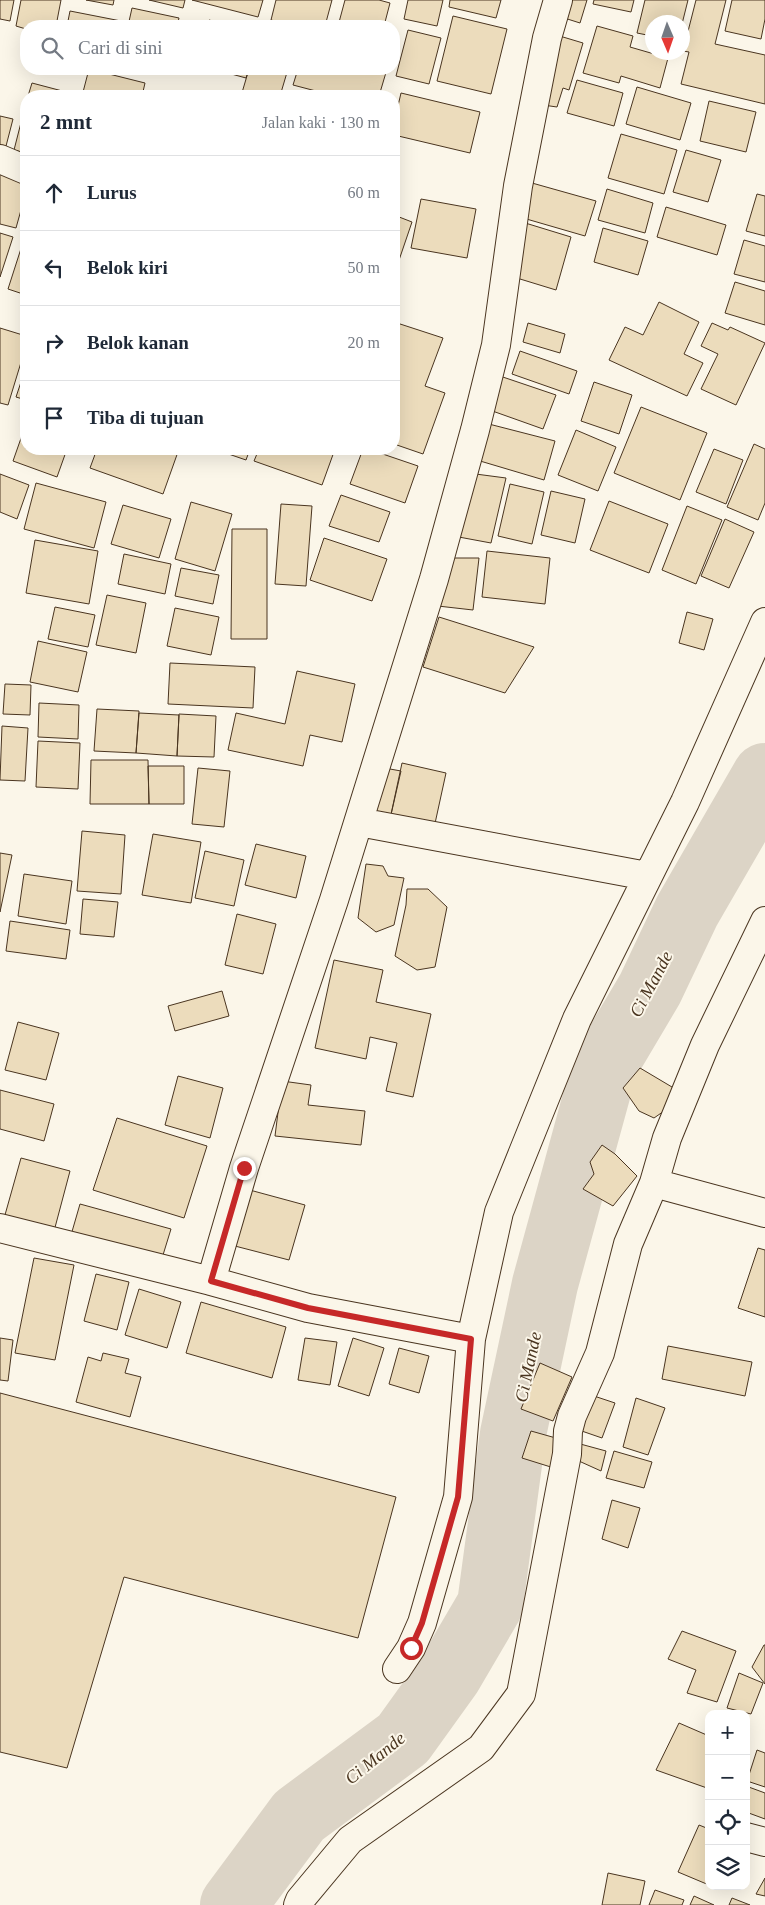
<!DOCTYPE html>
<html lang="id">
<head>
<meta charset="utf-8">
<style>
	body { margin:0; font-family:"Times New Roman",serif; background:#f6f6f7; color:#1f2937 }
	.controls { position:absolute; right:15px; bottom:15px; display:grid; overflow:hidden; border-radius:10px; box-shadow:0 5px 20px #0002 }
	.controls button { width:45px; height:45px; display:grid; place-items:center; padding:0; border:0; border-bottom:1px solid #e0e1e3; background:#fff; color:#1f2937; font:25px sans-serif }
	.compass { position:absolute; left:645px; top:15px; width:45px; height:45px; border-radius:50%; background:#fff; box-shadow:0 5px 20px #0002; rotate:178deg }
	.stop { position:absolute; width:15px; height:15px; margin:-11px; border:4px solid #c62828; border-radius:50%; background:#fff }
	.stop.end { background:#c62828; border-color:#fff; box-shadow:0 1px 5px #0008 }
	.list { margin:0; padding:0; list-style:none }
	h2 { display:flex; justify-content:space-between; align-items:center; height:65px; margin:0; padding:0 20px; font-size:21px }
	h2 small { font-size:16px; font-weight:400; color:#747a83 }
	.list li { display:grid; grid-template-columns:32px 1fr auto; gap:15px; align-items:center; box-sizing:border-box; height:75px; padding:0 20px; border-top:1px solid #e0e1e3 }
	.list b { display:block; font-size:19px; white-space:nowrap }
	.list em { font-size:16px; font-style:normal; color:#747a83 }
	.icon { flex:none; width:28px; height:28px; fill:none; stroke:currentColor; stroke-width:2; stroke-linecap:round; stroke-linejoin:round }
	.map { position:relative; flex:none; width:765px; height:1905px; overflow:hidden }
	.search { position:absolute; background:#fff; box-shadow:0 5px 20px #0002; left:20px; top:20px; width:380px; height:55px; display:flex; align-items:center; gap:12px; box-sizing:border-box; padding:0 18px; border-radius:20px; color:#747a83; font-size:19px }
	.panel { position:absolute; background:#fff; box-shadow:0 5px 20px #0002; left:20px; top:90px; width:380px; height:365px; border-radius:20px }
	.map>svg:first-child { display:block }
	.lines { fill:none; stroke-linecap:round; stroke-linejoin:round }
	.river { stroke:#dcd4c6; stroke-width:66 }
	.building { fill:#ecdcbc; stroke:#4a3520 }
	.minor-casing { stroke:#4a3520; stroke-width:30 }
	.minor { stroke:#fbf6e9; stroke-width:28 }
	.route { stroke:#c62828; stroke-width:6 }
	.labels { text-anchor:middle; dominant-baseline:central; stroke-width:4; stroke-linejoin:round; paint-order:stroke }
	.water-label { font-size:18px; font-style:italic; fill:#4a3520; stroke:#fbf6e9 }
</style>
</head>
<body>
<div class="map">
<svg width="765" height="1905" viewBox="0 0 765 1905">
	<rect width="100%" height="100%" fill="#fbf6e9"/>
	<g class="lines">
		<!-- river -->
		<path class="river" d="M 233,1905 L 299,1816 L 403,1739 L 449,1675 L 490,1605 L 513,1434 L 545,1284 L 605,1065 L 650,989 L 687,911 L 765,776"/>
	</g>
	<!-- building -->
	<path class="building" d="M 0,0 L 14,0 L 10,21 L 0,19 Z
		M 21,0 L 61,0 L 56,26 L 26,26 L 26,29 L 16,26 Z
		M 86,0 L 114,0 L 113,5 Z
		M 149,0 L 185,0 L 183,8 Z
		M 192,0 L 263,0 L 258,17 Z
		M 276,0 L 332,0 L 325,26 L 295,26 L 271,20 Z
		M 345,0 L 379,0 L 390,3 L 384,26 L 338,26 Z
		M 408,0 L 443,0 L 437,26 L 404,19 Z
		M 450,0 L 501,0 L 496,18 L 449,7 Z
		M 563,0 L 587,0 L 580,23 L 558,16 Z
		M 594,0 L 634,0 L 631,12 L 593,4 Z
		M 645,0 L 688,0 L 682,24 L 652,22 L 652,36 L 637,33 Z
		M 696,0 L 726,0 L 715,44 L 765,55 L 765,104 L 681,84 L 689,52 L 683,51 Z
		M 732,0 L 765,0 L 765,19 L 761,39 L 725,31 Z
		M 132,8 L 179,18 L 177,26 L 128,26 Z
		M 70,11 L 121,21 L 120,26 L 67,26 Z
		M 453,16 L 507,29 L 491,94 L 437,81 Z
		M 209,20 L 232,26 L 207,26 Z
		M 597,26 L 633,36 L 630,47 L 668,58 L 660,88 L 621,76 L 619,83 L 583,73 Z
		M 408,30 L 441,38 L 429,84 L 396,76 Z
		M 553,34 L 583,43 L 569,90 L 563,88 L 557,107 L 536,104 Z
		M 89,69 L 145,83 L 142,96 L 82,96 Z
		M 213,69 L 249,69 L 246,78 Z
		M 249,69 L 288,69 L 280,96 L 241,96 Z
		M 298,69 L 387,69 L 379,96 L 335,96 L 293,85 Z
		M 577,80 L 623,93 L 614,126 L 567,113 Z
		M 32,83 L 70,93 L 69,96 L 28,96 Z
		M 637,87 L 691,103 L 680,140 L 626,124 Z
		M 401,93 L 480,112 L 470,153 L 394,135 L 394,123 Z
		M 709,101 L 756,112 L 746,152 L 700,141 Z
		M 26,103 L 26,153 L 14,150 Z
		M 0,116 L 13,119 L 5,150 L 0,149 Z
		M 621,134 L 677,150 L 664,194 L 608,178 Z
		M 686,150 L 721,160 L 708,202 L 673,192 Z
		M 0,170 L 26,177 L 26,192 L 16,228 L 0,224 Z
		M 532,183 L 596,201 L 585,236 L 523,218 Z
		M 607,189 L 653,203 L 645,233 L 598,220 Z
		M 757,194 L 765,196 L 765,236 L 746,231 Z
		M 421,199 L 476,209 L 467,258 L 411,248 Z
		M 666,207 L 726,225 L 717,255 L 657,237 Z
		M 394,215 L 412,222 L 396,269 L 394,268 Z
		M 522,222 L 571,237 L 556,290 L 507,275 Z
		M 603,228 L 648,241 L 638,275 L 594,262 Z
		M 0,233 L 13,237 L 0,277 Z
		M 26,233 L 26,295 L 8,289 Z
		M 744,240 L 765,246 L 765,282 L 734,274 Z
		M 735,282 L 765,291 L 765,325 L 725,313 Z
		M 659,302 L 699,322 L 684,354 L 703,363 L 687,396 L 609,360 L 625,327 L 643,335 Z
		M 394,322 L 443,338 L 425,386 L 445,393 L 423,454 L 394,444 Z
		M 528,323 L 565,334 L 560,353 L 523,342 Z
		M 712,323 L 728,330 L 730,327 L 765,343 L 736,405 L 701,389 L 718,354 L 701,346 Z
		M 0,328 L 26,336 L 26,346 L 8,405 L 0,403 Z
		M 520,351 L 577,371 L 569,394 L 512,374 Z
		M 26,367 L 26,400 L 16,397 Z
		M 491,373 L 556,395 L 543,429 L 484,408 Z
		M 594,382 L 632,395 L 619,434 L 581,421 Z
		M 641,407 L 707,433 L 680,500 L 614,473 Z
		M 481,422 L 555,441 L 544,480 L 470,458 Z
		M 26,424 L 26,449 L 67,449 L 57,477 L 13,461 Z
		M 576,430 L 616,447 L 598,491 L 558,475 Z
		M 754,444 L 765,449 L 765,503 L 758,520 L 727,507 Z
		M 97,449 L 179,449 L 163,494 L 90,468 Z
		M 214,449 L 250,449 L 246,460 Z
		M 259,449 L 335,449 L 322,485 L 254,461 Z
		M 363,449 L 368,449 L 418,466 L 405,503 L 350,484 Z
		M 714,449 L 743,460 L 726,504 L 696,492 Z
		M 468,473 L 506,478 L 491,543 L 448,535 Z
		M 0,474 L 29,485 L 17,519 L 0,512 Z
		M 36,483 L 106,502 L 94,548 L 24,529 Z
		M 510,484 L 544,492 L 532,544 L 498,536 Z
		M 551,491 L 585,499 L 575,543 L 541,535 Z
		M 341,495 L 390,512 L 379,542 L 329,526 Z
		M 609,501 L 668,524 L 649,573 L 590,550 Z
		M 191,502 L 232,514 L 215,571 L 175,559 Z
		M 281,504 L 312,506 L 306,586 L 275,584 Z
		M 123,505 L 171,519 L 159,558 L 111,544 Z
		M 687,506 L 722,520 L 696,584 L 662,570 Z
		M 725,519 L 754,532 L 729,588 L 701,576 Z
		M 232,529 L 267,529 L 267,639 L 231,639 Z
		M 324,538 L 387,559 L 372,601 L 310,580 Z
		M 35,540 L 98,551 L 89,604 L 26,593 Z
		M 487,551 L 550,558 L 545,604 L 482,597 Z
		M 124,554 L 171,564 L 165,594 L 118,584 Z
		M 442,558 L 479,558 L 473,610 L 429,605 Z
		M 181,568 L 219,575 L 213,604 L 175,596 Z
		M 107,595 L 146,603 L 136,653 L 96,645 Z
		M 55,607 L 95,615 L 88,647 L 48,639 Z
		M 175,608 L 219,617 L 211,655 L 167,646 Z
		M 687,612 L 713,619 L 704,650 L 679,643 Z
		M 439,617 L 534,647 L 505,693 L 423,667 Z
		M 38,641 L 87,652 L 78,692 L 30,682 Z
		M 170,663 L 255,667 L 253,708 L 168,704 Z
		M 297,671 L 355,684 L 342,742 L 310,735 L 303,766 L 228,750 L 236,713 L 285,724 Z
		M 5,684 L 31,685 L 30,715 L 3,714 Z
		M 39,703 L 79,705 L 78,739 L 38,737 Z
		M 97,709 L 139,711 L 136,753 L 94,751 Z
		M 139,713 L 179,715 L 177,756 L 136,753 Z
		M 179,714 L 216,716 L 214,757 L 177,756 Z
		M 2,726 L 28,728 L 25,781 L 0,780 Z
		M 38,741 L 80,743 L 78,789 L 36,787 Z
		M 91,760 L 148,760 L 149,804 L 90,804 Z
		M 402,763 L 446,773 L 434,828 L 390,819 Z
		M 148,766 L 184,766 L 184,804 L 149,804 Z
		M 379,767 L 401,771 L 390,819 L 367,813 Z
		M 198,768 L 230,771 L 224,827 L 192,824 Z
		M 82,831 L 125,835 L 121,894 L 77,891 Z
		M 153,834 L 201,842 L 191,903 L 142,895 Z
		M 256,844 L 306,856 L 296,898 L 245,885 Z
		M 205,851 L 244,860 L 234,906 L 195,898 Z
		M 0,853 L 12,855 L 0,912 Z
		M 366,864 L 383,866 L 388,876 L 404,878 L 394,925 L 376,932 L 358,918 Z
		M 24,874 L 72,881 L 66,924 L 18,916 Z
		M 407,889 L 428,889 L 447,907 L 435,967 L 417,970 L 395,956 L 406,905 Z
		M 83,899 L 118,902 L 114,937 L 80,934 Z
		M 237,914 L 276,924 L 263,974 L 225,965 Z
		M 10,921 L 70,930 L 66,959 L 6,951 Z
		M 334,960 L 383,970 L 376,1002 L 431,1014 L 413,1097 L 386,1091 L 397,1043 L 370,1037 L 366,1059 L 315,1048 Z
		M 222,991 L 229,1016 L 175,1031 L 168,1006 Z
		M 18,1022 L 59,1033 L 46,1080 L 5,1070 Z
		M 640,1068 L 677,1090 L 667,1109 L 654,1118 L 639,1111 L 623,1088 Z
		M 178,1076 L 223,1088 L 210,1138 L 165,1125 Z
		M 282,1081 L 311,1085 L 308,1105 L 365,1111 L 361,1145 L 275,1136 Z
		M 0,1090 L 54,1104 L 44,1141 L 0,1129 Z
		M 117,1118 L 207,1146 L 184,1218 L 93,1190 Z
		M 602,1145 L 615,1154 L 637,1176 L 613,1206 L 583,1189 L 594,1174 L 590,1162 Z
		M 21,1158 L 70,1171 L 53,1235 L 3,1222 Z
		M 246,1189 L 305,1205 L 289,1260 L 231,1245 Z
		M 80,1204 L 171,1229 L 159,1268 L 69,1242 Z
		M 758,1248 L 765,1250 L 765,1317 L 738,1308 Z
		M 34,1258 L 74,1265 L 55,1360 L 15,1353 Z
		M 96,1274 L 129,1282 L 117,1330 L 84,1321 Z
		M 139,1289 L 181,1302 L 167,1348 L 125,1335 Z
		M 201,1302 L 286,1327 L 272,1378 L 186,1353 Z
		M 0,1338 L 13,1340 L 8,1381 L 0,1380 Z
		M 305,1338 L 337,1342 L 330,1385 L 298,1380 Z
		M 353,1338 L 384,1348 L 369,1396 L 338,1386 Z
		M 668,1346 L 752,1362 L 745,1396 L 662,1379 Z
		M 399,1348 L 429,1356 L 419,1393 L 389,1384 Z
		M 103,1353 L 129,1359 L 125,1373 L 141,1377 L 130,1417 L 76,1402 L 88,1357 L 101,1361 Z
		M 540,1363 L 572,1377 L 553,1421 L 521,1409 Z
		M 0,1393 L 396,1497 L 358,1638 L 124,1577 L 67,1768 L 0,1752 Z
		M 585,1393 L 615,1403 L 602,1438 L 573,1428 Z
		M 636,1398 L 665,1408 L 648,1455 L 623,1447 Z
		M 531,1431 L 563,1440 L 554,1468 L 522,1458 Z
		M 573,1442 L 606,1451 L 601,1471 L 570,1457 Z
		M 614,1451 L 652,1462 L 644,1488 L 606,1478 Z
		M 612,1500 L 640,1508 L 628,1548 L 602,1539 Z
		M 682,1631 L 736,1651 L 717,1702 L 687,1693 L 696,1670 L 668,1659 Z
		M 764,1645 L 765,1645 L 765,1684 L 752,1667 Z
		M 739,1673 L 763,1683 L 751,1714 L 727,1708 Z
		M 679,1723 L 709,1736 L 709,1784 L 707,1788 L 656,1770 Z
		M 757,1750 L 765,1753 L 765,1787 L 747,1781 Z
		M 746,1786 L 765,1793 L 765,1819 L 746,1812 Z
		M 699,1825 L 709,1829 L 709,1885 L 678,1872 Z
		M 608,1873 L 645,1881 L 640,1905 L 602,1905 Z
		M 765,1878 L 765,1896 L 756,1894 Z
		M 655,1890 L 684,1900 L 682,1905 L 649,1905 Z
		M 694,1896 L 714,1905 L 690,1905 Z
		M 732,1898 L 750,1905 L 729,1905 Z"/>
	<g class="lines">
		<defs>
			<path id="minor" d="M 0,159 L 26,170
				M 359,822 L 647,876
				M 654,1183 L 765,1213
				M 0,1228 L 211,1281 L 308,1308 L 471,1339
				M 211,1281 L 244,1168 L 334,900 L 434,579 L 475,430 L 496,345 L 518,186 L 547,38 L 558,0
				M 397,1669 L 411,1648 L 422,1623 L 458,1497 L 471,1339 L 499,1212 L 577,1019 L 685,802 L 765,622
				M 746,1837 L 765,1842
				M 298,1905 L 300,1900 L 350,1840 L 481,1748 L 521,1694 L 567,1454 L 568,1431 L 572,1416 L 600,1353 L 628,1244 L 654,1183 L 667,1138 L 705,1045 L 765,921"/>
		</defs>
		<!-- minor casing -->
		<use href="#minor" class="minor-casing"/>
		<!-- minor -->
		<use href="#minor" class="minor"/>
	</g>
	<g class="lines">
		<!-- route -->
		<path class="route" d="M 244,1168 L 211,1281 L 308,1308 L 471,1339 L 458,1497 L 422,1623 L 411,1648"/>
	</g>
	<g class="labels">
		<!-- water labels -->
		<g class="water-label">
			<text transform="translate(651 984) rotate(-62)">Ci Mande</text>
			<text transform="translate(528 1367) rotate(-78)">Ci Mande</text>
			<text transform="translate(375 1758) rotate(-39)">Ci Mande</text>
		</g>
	</g>
</svg>
<div class="controls">
<button>+</button>
<button>−</button>
<button><svg class="icon" aria-label="locate" viewBox="0 0 24 24"><circle cx="12" cy="12" r="6"/><path d="M12 2v4M12 18v4M2 12h4M18 12h4"/></svg></button>
<button><svg class="icon" aria-label="layers" viewBox="0 0 24 24"><path d="M12 4l9 5-9 5-9-5zM3 14l9 5 9-5"/></svg></button>
</div>
<svg class="compass" viewBox="-18 -18 36 36"><path d="M0-13l5 13h-10z" fill="#e53935"/><path d="M0 13l5-13h-10z" fill="#747a83"/></svg>
<div class="stop" style="left:411px;top:1648px"></div>
<div class="stop end" style="left:244px;top:1168px"></div>
<div class="search"><svg class="icon" aria-label="search" viewBox="0 0 24 24"><circle cx="10" cy="10" r="6"/><path d="M15 15l6 6"/></svg>Cari di sini</div>
<section class="panel">
<h2>2 mnt<small>Jalan kaki · 130 m</small></h2>
<ul class="list">
<li><svg class="icon" aria-label="ahead" viewBox="0 0 24 24"><path d="M12 20V5M6 11l6-6 6 6"/></svg><div><b>Lurus</b></div><em>60 m</em></li>
<li><svg class="icon" aria-label="left" viewBox="0 0 24 24"><path d="M17 20v-9H6M10 6l-5 5 5 5"/></svg><div><b>Belok kiri</b></div><em>50 m</em></li>
<li><svg class="icon" aria-label="right" viewBox="0 0 24 24"><path d="M7 20v-9h11M14 6l5 5-5 5"/></svg><div><b>Belok kanan</b></div><em>20 m</em></li>
<li><svg class="icon" aria-label="arrive" viewBox="0 0 24 24"><path d="M6 21V4h12l-3 4 3 4H6"/></svg><div><b>Tiba di tujuan</b></div></li>
</ul>
</section>
</div>
</body>
</html>
